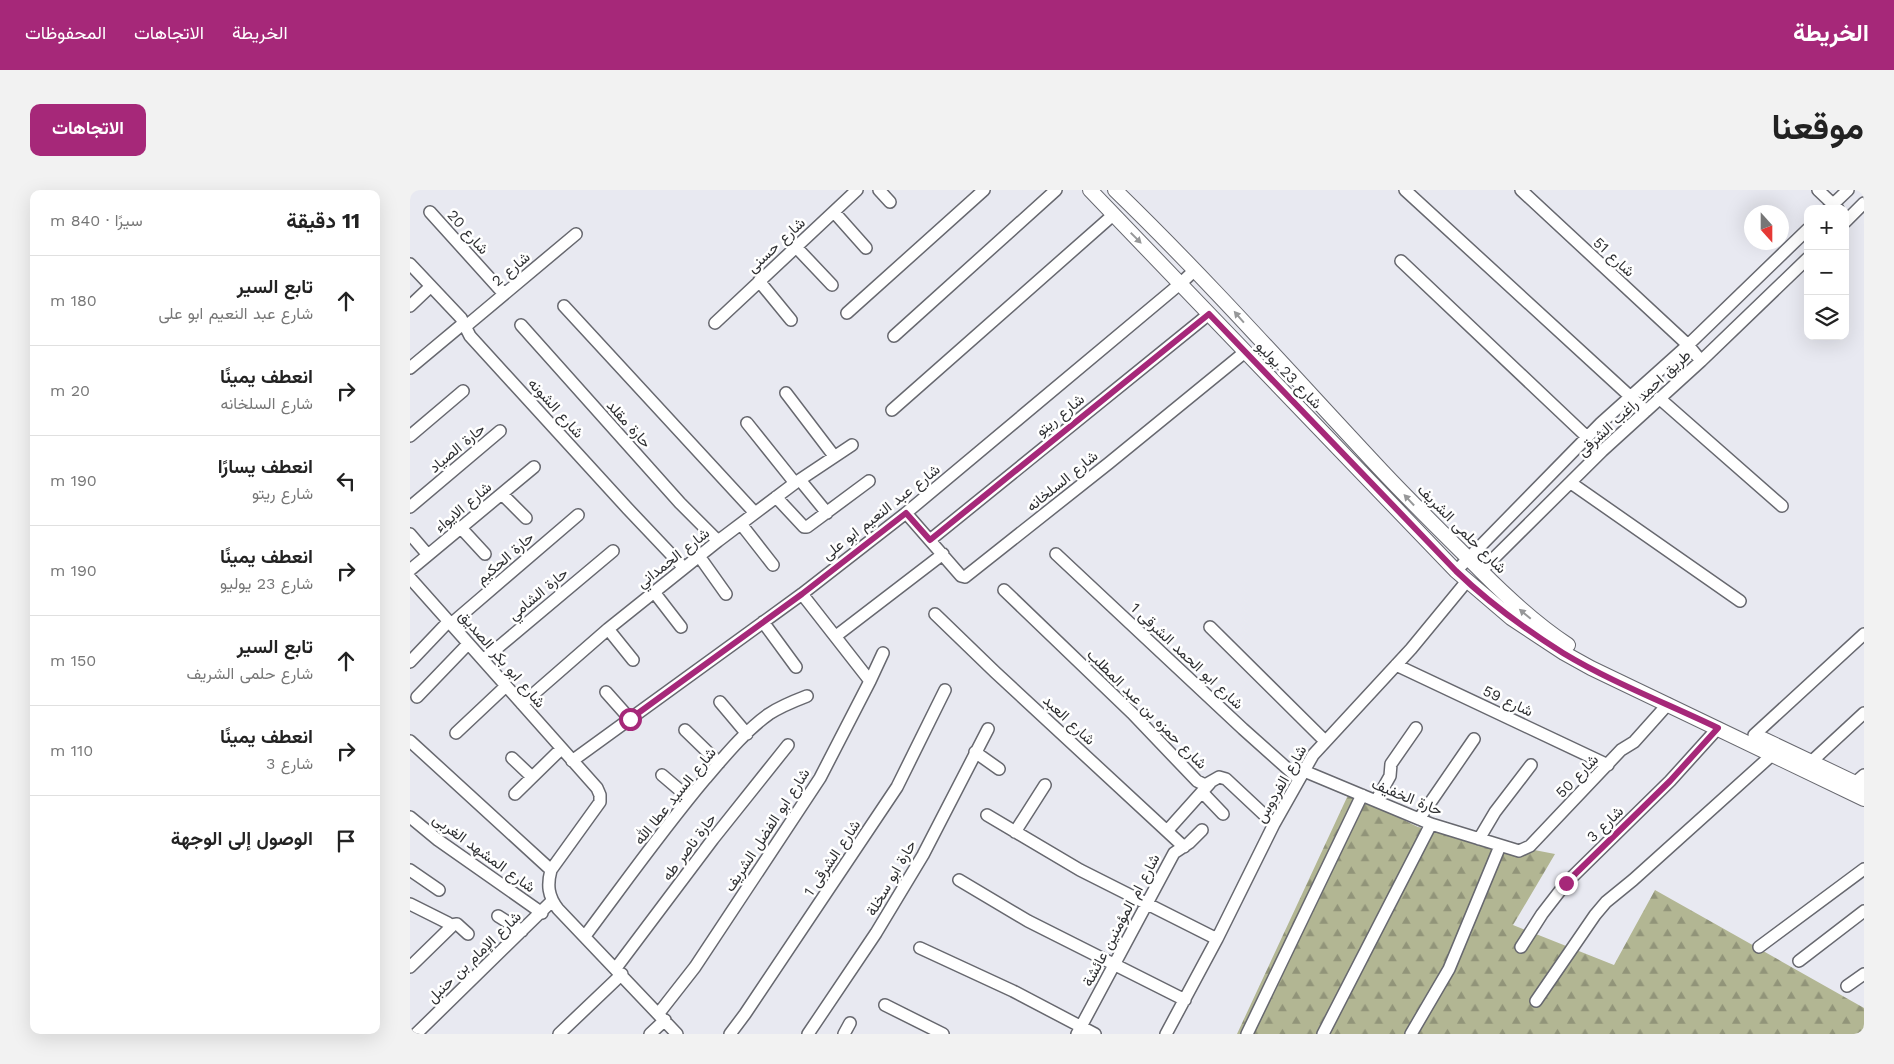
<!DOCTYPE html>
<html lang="ar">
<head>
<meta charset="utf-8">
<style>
	body { margin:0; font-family:"Work Sans",Vazirmatn,sans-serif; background:#f2f2f2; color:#222; direction:rtl }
	.controls { position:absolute; right:15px; top:15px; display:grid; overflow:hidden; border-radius:10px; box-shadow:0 5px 20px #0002 }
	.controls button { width:45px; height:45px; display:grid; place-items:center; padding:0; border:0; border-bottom:1px solid #e0e0e0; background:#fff; color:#222; font:25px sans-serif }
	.compass { position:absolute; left:1334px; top:15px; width:45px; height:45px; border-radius:50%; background:#fff; box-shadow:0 5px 20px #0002; rotate:159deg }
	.stop { position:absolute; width:15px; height:15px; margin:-11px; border:4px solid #a62879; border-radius:50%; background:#fff }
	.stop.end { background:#a62879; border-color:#fff; box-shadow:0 1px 5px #0008 }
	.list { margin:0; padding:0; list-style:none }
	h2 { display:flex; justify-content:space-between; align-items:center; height:65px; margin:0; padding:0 20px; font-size:21px }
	h2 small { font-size:16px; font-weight:400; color:#767676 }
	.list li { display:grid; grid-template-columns:32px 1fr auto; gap:15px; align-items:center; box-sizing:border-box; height:90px; padding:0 20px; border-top:1px solid #e0e0e0 }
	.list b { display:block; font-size:19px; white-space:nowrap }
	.list p { margin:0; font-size:16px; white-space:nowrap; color:#767676 }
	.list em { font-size:16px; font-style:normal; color:#767676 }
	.icon { flex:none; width:28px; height:28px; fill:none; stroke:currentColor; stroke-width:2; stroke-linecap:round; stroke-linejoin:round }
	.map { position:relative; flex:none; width:1454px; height:844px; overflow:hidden; direction:ltr; border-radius:10px }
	header { display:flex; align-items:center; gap:30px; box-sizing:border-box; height:70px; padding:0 25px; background:#a62879; color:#fff }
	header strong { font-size:24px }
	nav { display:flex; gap:28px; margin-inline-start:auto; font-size:18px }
	.intro { display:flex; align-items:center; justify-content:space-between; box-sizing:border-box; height:120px; padding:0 30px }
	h1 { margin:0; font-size:35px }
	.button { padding:12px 22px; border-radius:10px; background:#a62879; color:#fff; font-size:18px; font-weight:700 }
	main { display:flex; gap:30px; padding:0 30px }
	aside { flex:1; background:#fff; border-radius:10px; box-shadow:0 5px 20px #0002 }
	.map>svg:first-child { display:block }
	.forest { fill:url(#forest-firs) }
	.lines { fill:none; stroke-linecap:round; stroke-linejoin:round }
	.minor-casing { stroke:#67686f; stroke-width:14 }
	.tertiary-casing { stroke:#67686f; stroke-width:16 }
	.minor { stroke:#fff; stroke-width:11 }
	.tertiary { stroke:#fff; stroke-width:14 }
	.oneway { fill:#979899 }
	.route { stroke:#a62879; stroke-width:6 }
	.labels { text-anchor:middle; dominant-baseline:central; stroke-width:5; stroke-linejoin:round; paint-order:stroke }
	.street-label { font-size:15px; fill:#2f3033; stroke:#fff }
</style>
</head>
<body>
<header>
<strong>الخريطة</strong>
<nav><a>الخريطة</a><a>الاتجاهات</a><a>المحفوظات</a></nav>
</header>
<div class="intro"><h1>موقعنا</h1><a class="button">الاتجاهات</a></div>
<main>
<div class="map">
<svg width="1454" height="844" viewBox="0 0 1454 844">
	<defs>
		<pattern id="forest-firs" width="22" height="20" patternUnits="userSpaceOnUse" patternTransform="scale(1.25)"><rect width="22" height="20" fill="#b2b693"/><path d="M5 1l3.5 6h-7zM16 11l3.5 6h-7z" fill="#919479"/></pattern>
	</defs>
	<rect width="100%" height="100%" fill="#e8e9f1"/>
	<!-- forest -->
	<path class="forest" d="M 939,603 L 1008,637 L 1145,664 L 1103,735 L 1204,775 L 1245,700 L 1454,818 L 1454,844 L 827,844 Z"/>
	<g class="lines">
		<defs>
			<path id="minor" d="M 469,0 L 480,12
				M 995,0 L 1236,221
				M 1111,0 L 1278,155 L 1291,171
				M 1408,0 L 1428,19
				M 1418,19 L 1438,0
				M 20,22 L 94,104
				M 424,22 L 456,58
				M 1435,32 L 1454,13
				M 386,57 L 422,95
				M 991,71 L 1177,247
				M 0,74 L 51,128 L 60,146 L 218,319 L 274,378
				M 349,91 L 381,130
				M 0,116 L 20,97
				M 154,116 L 345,323
				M 437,123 L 574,0
				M 305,133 L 447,0
				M 111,135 L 270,313 L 308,351
				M 55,137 L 166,44
				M 484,146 L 646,0
				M 0,178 L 54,133
				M 376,203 L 424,266
				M 1249,208 L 1372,316
				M 482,220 L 703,25
				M 337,233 L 385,293
				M 0,246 L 53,201
				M 390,290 L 417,323
				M 1161,293 L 1330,411
				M 92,304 L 116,328
				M 366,307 L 394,337 L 397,337 L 459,291
				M 0,317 L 90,241
				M 496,323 L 551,386 L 555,387 L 699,273 L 835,162
				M 331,334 L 363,375
				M 51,338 L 75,364
				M 0,344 L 18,365
				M 520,350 L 799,124
				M 646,364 L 833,539 L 889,589
				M 289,366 L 316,404
				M 0,380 L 124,277
				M 1046,381 L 1191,233 L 1278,155 L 1398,39
				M 1071,381 L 1192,261 L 1291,171 L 1398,68
				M 0,388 L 187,598 L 190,605 L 190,612 L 141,680 C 137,695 138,706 148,719 L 267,844
				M 594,400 L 722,523 L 787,591 L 795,595 L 809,587 L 816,589 L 864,634
				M 244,402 L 271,437
				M 392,404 L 460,491
				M 525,424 L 585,482 L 774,657
				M 353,432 L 386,477
				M 41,434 L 168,325
				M 800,437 L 915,551
				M 198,439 L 223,470
				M 426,446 L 533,364
				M 73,470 L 203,361
				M 0,472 L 39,431
				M 986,475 L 1198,575
				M 196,502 L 220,529
				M 7,507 L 58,454
				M 310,512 L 337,544
				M 112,514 L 198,439 L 308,351 L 385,293 L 442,255
				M 275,540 L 309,573
				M 46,543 L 96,496
				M 1344,545 L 1454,444
				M 0,551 L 141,680
				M 565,562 L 589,579
				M 102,568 L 122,587
				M 162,571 L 392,404 L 496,323 L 771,93 L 785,80
				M 1401,572 L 1454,523
				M 894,581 L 1021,634 L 1109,661 L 1120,656 L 1211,560 L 1224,552 L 1258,514
				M 252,585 L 279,608
				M 1439,598 L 1454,585
				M 792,602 L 813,624
				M 105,604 L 151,559
				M 966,611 L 980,586 L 981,574 L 1006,538
				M 577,625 L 670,680 L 807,749
				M 0,627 L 28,650 L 132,723
				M 1009,629 L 1064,549
				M 757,641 L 800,593
				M 605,642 L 635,595
				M 1069,649 L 1085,622 L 1121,575
				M 0,680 L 29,700
				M 549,690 L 618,731 L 775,810
				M 0,714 L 38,733 L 41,737 L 0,777
				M 88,726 L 112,741
				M 41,735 L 47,734 L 58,744
				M 175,746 C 214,694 253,639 295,589 C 314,567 335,541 359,524 C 371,516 384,511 397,506
				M 1111,757 L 1132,724 L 1156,693 L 1260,591 L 1308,538
				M 1349,757 L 1454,679
				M 510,758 L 603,801 L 685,844
				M 1389,771 L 1454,721
				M 206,778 L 303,649 L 378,555
				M 1437,796 L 1454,784
				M 1126,811 L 1185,725 L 1196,712 L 1223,690 L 1363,564
				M 475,815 L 533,844
				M 249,823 L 285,777 L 410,588 L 460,491 L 473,463
				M 6,844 L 142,711
				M 149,844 L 212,784
				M 240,844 L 255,830
				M 320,844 L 335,824 L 487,597 L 535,500
				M 398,844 L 466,743 L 513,665 L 578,539
				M 434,844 L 440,833
				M 667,844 L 764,663 L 779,653 L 792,640
				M 756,844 L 807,749 L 864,634 L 903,565 L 1001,459 L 1057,391
				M 837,844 L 952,605
				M 913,844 L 1021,634
				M 1001,844 L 1039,779 L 1090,656"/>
			<path id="tertiary" d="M 680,0 L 1046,381 L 1101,428 L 1154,463 L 1181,478 L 1454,609
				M 705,0 C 798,90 885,188 973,282 C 1005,316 1039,349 1072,382 C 1099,409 1126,434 1158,455
				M 1353,549 L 1454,597"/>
		</defs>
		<!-- minor casing -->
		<use href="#minor" class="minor-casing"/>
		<!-- tertiary casing -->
		<use href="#tertiary" class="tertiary-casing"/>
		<!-- minor -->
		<use href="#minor" class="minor"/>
		<!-- tertiary -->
		<use href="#tertiary" class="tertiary"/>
	</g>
	<!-- one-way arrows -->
	<defs><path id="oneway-solid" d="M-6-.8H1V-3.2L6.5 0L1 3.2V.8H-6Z" transform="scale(1.25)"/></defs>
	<g class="oneway">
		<use href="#oneway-solid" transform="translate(726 48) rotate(45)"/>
		<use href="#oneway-solid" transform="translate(829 127) rotate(-131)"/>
		<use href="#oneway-solid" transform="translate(999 310) rotate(-133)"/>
		<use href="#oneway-solid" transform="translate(1115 424) rotate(-140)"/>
	</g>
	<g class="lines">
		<!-- route -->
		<path class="route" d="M 220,529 L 392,404 L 496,323 L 520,350 L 799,124 L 1046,381 C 1078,412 1115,439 1153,463 C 1201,492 1256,513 1308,538 L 1260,591 L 1156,693"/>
	</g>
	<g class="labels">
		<!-- street labels -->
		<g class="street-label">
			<text transform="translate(58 42) rotate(48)">شارع 20</text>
			<text transform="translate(366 55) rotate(-43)">شارع حسنى</text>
			<text transform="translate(1204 67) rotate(43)">شارع 51</text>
			<text transform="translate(101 79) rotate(-40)">شارع 2</text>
			<text transform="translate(879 185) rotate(46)">شارع 23 يوليو</text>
			<text transform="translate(1224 213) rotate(-43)">طريق احمد راغب الشرقى</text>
			<text transform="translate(146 218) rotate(48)">شارع الشونه</text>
			<text transform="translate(650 225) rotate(-39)">شارع ريتو</text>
			<text transform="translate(219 234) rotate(48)">حارة مقلد</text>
			<text transform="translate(47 258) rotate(-40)">حارة الصياد</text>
			<text transform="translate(652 291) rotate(-39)">شارع السلخانه</text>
			<text transform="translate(53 317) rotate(-40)">شارع الايواء</text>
			<text transform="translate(471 322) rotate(-38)">شارع عبد النعيم ابو على</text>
			<text transform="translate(1052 339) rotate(45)">شارع حلمى الشريف</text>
			<text transform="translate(95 368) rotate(-41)">حارة الحكيم</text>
			<text transform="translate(263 368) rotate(-38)">شارع الحمداني</text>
			<text transform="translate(128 404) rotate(-40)">حارة الشامي</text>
			<text transform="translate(777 466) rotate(43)">شارع ابو الحمد الشرقى 1</text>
			<text transform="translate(92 469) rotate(49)">شارع ابو بكر الصديق</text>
			<text transform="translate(1098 511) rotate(25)">شارع 59</text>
			<text transform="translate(737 519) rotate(45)">شارع حمزه بن عبد المطلب</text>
			<text transform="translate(659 530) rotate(43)">شارع العبد</text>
			<text transform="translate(1167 586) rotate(-46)">شارع 50</text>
			<text transform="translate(871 594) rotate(-60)">شارع الفردوس</text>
			<text transform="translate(265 606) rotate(-51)">شارع السيد عطا الله</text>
			<text transform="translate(997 607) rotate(22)">حارة الخفيف</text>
			<text transform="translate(1195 634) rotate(-44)">شارع 3</text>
			<text transform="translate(357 640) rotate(-57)">شارع ابو الفضل الشريف</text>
			<text transform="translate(279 657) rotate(-53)">حارة ناصر طه</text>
			<text transform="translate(74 663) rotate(36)">شارع المشهد الغربى</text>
			<text transform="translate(422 668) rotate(-56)">شارع الشرقى 1</text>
			<text transform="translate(481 688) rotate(-60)">حارة ابو سخلة</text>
			<text transform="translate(711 730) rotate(-62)">شارع ام المؤمنين عائشة</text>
			<text transform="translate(64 767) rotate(-44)">شارع الإمام بن حنبل</text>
		</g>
	</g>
</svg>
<div class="controls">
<button>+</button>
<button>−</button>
<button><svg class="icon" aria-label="layers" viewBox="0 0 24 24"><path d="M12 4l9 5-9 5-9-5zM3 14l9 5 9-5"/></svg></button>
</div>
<svg class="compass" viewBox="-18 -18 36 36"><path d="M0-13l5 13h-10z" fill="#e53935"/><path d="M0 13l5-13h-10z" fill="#767676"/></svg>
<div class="stop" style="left:220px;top:529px"></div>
<div class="stop end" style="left:1156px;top:693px"></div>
</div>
<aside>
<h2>11 دقيقة<small>سيرًا · 840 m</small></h2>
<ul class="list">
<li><svg class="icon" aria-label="ahead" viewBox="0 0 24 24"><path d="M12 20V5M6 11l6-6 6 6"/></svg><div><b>تابع السير</b><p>شارع عبد النعيم ابو على</p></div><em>180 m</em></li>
<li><svg class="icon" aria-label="right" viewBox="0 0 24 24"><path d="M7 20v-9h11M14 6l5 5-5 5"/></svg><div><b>انعطف يمينًا</b><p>شارع السلخانه</p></div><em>20 m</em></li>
<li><svg class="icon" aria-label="left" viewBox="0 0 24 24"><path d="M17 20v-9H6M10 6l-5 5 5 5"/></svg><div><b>انعطف يسارًا</b><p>شارع ريتو</p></div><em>190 m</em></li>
<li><svg class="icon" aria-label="right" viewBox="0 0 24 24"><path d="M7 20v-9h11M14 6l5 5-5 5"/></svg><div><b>انعطف يمينًا</b><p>شارع 23 يوليو</p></div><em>190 m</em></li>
<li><svg class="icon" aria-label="ahead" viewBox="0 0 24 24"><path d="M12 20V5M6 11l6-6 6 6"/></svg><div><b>تابع السير</b><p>شارع حلمى الشريف</p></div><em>150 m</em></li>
<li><svg class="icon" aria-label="right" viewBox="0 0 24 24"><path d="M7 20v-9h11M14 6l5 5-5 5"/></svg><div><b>انعطف يمينًا</b><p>شارع 3</p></div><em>110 m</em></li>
<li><svg class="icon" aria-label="arrive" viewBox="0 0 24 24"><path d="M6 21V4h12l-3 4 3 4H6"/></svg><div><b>الوصول إلى الوجهة</b></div></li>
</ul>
</aside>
</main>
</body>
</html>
